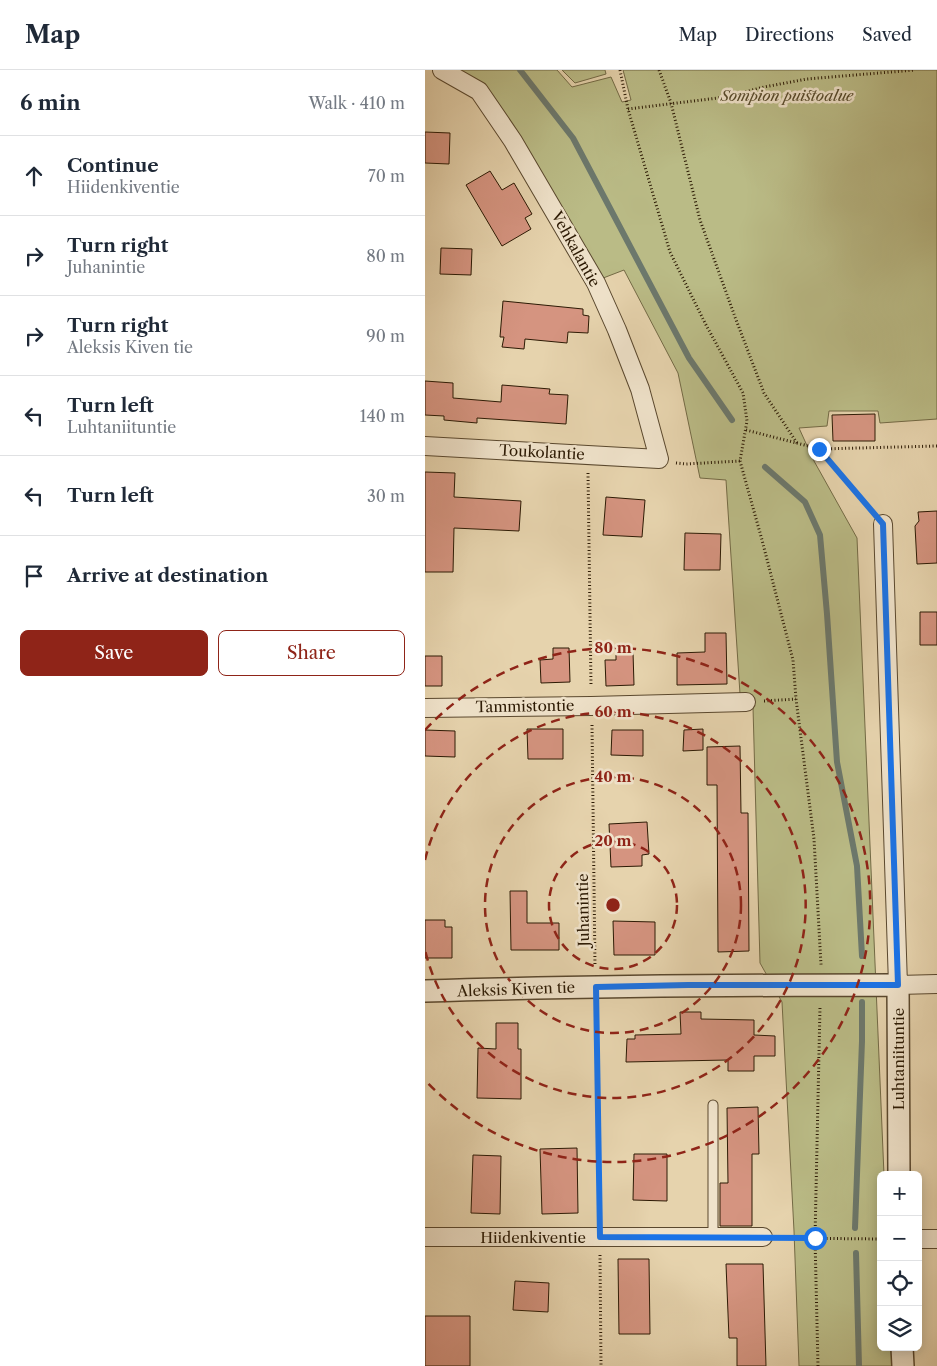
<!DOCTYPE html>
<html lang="en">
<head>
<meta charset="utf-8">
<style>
	body { margin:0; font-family:"Libre Caslon Text",serif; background:#f6f6f7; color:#1f2937 }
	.controls { position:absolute; right:15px; bottom:15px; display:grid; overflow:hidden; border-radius:8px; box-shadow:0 2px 12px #0003 }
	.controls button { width:45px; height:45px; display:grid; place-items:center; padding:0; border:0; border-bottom:1px solid #e0e1e3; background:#fff; color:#1f2937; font:25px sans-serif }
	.stop { position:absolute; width:15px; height:15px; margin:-11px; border:4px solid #1a73e8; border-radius:50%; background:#fff }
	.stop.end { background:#1a73e8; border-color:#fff; box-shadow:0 1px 5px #0008 }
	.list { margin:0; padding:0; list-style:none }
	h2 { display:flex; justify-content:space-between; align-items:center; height:65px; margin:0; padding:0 20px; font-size:21px }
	h2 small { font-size:16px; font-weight:400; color:#747a83 }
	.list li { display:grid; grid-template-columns:32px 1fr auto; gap:15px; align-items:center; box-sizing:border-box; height:80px; padding:0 20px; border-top:1px solid #e0e1e3 }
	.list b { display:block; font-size:19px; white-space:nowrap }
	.list p { margin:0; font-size:16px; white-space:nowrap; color:#747a83 }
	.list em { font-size:16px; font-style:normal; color:#747a83 }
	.actions { display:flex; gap:10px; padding:15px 20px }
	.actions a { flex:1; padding:11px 0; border:1px solid #8f2418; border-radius:8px; text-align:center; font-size:18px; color:#8f2418 }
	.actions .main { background:#8f2418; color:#fff }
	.icon { flex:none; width:28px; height:28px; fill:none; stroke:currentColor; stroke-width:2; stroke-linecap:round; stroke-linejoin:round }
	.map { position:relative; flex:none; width:512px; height:1296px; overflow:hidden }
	header { display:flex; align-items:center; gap:30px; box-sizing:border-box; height:70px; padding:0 25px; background:#fff; border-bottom:1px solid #e0e1e3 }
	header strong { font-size:24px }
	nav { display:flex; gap:28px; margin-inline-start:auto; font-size:18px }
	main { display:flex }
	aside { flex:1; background:#fff }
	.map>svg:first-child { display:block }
	.green { fill:#babb86; stroke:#736a45 }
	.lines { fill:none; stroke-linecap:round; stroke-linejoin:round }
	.stream { stroke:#6c786c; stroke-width:6 }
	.building { fill:#d59480; stroke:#2c1a04 }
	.service-casing { stroke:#5a482e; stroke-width:11 }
	.minor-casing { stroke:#5a482e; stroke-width:20 }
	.tertiary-casing { stroke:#5a482e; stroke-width:24 }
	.path { stroke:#2c1a04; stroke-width:3; stroke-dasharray:1 2.5; stroke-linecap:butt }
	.service { stroke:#efe2ca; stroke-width:9 }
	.minor { stroke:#efe2ca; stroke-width:18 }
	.tertiary { stroke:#efe2ca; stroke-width:21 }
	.route { stroke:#1a73e8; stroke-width:6 }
	.ring { fill:none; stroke:#8f2418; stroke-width:2.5; stroke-dasharray:9 6 }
	.labels { text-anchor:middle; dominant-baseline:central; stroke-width:5; stroke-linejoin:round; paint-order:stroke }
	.park-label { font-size:15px; font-style:italic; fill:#574a2b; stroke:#efe2ca }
	.street-label { font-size:15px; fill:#2c1a04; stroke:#efe2ca }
	.centre { fill:#8f2418; stroke:#efe2ca; stroke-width:2.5 }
	.ring-label { font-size:15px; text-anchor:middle; font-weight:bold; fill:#8f2418; stroke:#efe2ca; stroke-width:5; stroke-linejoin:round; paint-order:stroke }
</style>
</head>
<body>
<header>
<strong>Map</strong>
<nav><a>Map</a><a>Directions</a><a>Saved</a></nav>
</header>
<main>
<aside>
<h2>6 min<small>Walk · 410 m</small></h2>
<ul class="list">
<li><svg class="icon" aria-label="ahead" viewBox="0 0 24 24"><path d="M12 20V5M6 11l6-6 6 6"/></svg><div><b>Continue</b><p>Hiidenkiventie</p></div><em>70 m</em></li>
<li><svg class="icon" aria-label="right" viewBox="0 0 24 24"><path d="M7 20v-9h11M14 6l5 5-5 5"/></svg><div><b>Turn right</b><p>Juhanintie</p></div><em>80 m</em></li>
<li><svg class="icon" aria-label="right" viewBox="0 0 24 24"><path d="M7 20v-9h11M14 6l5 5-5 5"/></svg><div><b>Turn right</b><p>Aleksis Kiven tie</p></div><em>90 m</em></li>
<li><svg class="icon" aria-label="left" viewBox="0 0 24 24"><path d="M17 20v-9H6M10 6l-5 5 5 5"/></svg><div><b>Turn left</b><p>Luhtaniituntie</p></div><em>140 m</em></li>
<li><svg class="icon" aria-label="left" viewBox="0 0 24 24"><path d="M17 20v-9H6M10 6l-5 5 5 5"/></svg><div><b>Turn left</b></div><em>30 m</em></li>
<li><svg class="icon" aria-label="arrive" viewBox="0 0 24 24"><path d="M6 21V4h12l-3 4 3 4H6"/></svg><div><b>Arrive at destination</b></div></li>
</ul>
<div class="actions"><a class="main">Save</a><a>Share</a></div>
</aside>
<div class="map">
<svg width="512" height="1296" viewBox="0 0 512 1296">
	<rect width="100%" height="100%" fill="#e6d3ad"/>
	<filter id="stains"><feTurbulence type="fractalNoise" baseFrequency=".004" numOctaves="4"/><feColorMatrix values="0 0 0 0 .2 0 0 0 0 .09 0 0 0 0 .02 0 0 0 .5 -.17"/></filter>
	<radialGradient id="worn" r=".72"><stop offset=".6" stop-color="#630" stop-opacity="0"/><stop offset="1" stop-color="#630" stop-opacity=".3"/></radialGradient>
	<!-- green -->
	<path class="green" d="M 33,0 L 132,0 L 147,17 L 186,7 L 197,32 L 206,30 L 198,0 L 512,0 L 512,349 L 455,353 L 453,341 L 404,341 L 402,356 L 374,358 L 389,391 L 432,468 L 459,1105 L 456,1105 L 456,1277 L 466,1277 L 467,1296 L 374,1296 L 369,1161 L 357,932 L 335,893 L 328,637 L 315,624 L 301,410 L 275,408 L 253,303 L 199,200 L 173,210 Z
		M 137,0 L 180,0 L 181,4 L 150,13 Z"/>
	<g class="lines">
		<!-- stream -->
		<path class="stream" d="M 95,0 L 148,68 L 264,288 L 307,350
			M 340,397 L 380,432 L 395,465 L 402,544 L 412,692 L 432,796 L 437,886
			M 430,1158 L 437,971 L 437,932
			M 431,1183 L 434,1296"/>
	</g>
	<!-- building -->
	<path class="building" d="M 0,62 L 25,63 L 24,94 L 0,93 Z
		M 65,101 L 77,120 L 89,113 L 107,144 L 100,148 L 106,159 L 77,176 L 41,115 Z
		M 16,178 L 47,179 L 46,205 L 15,204 Z
		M 78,231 L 158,239 L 158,245 L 164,246 L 163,263 L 143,262 L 142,273 L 100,269 L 99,279 L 77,277 L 79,267 L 75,267 Z
		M 0,311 L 28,313 L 28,328 L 76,332 L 77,315 L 125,319 L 124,324 L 143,325 L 141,354 L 52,348 L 52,353 L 19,350 L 19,346 L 0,345 Z
		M 450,344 L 450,371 L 408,371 L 407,345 Z
		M 0,402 L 30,403 L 29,427 L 96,431 L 94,461 L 29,458 L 28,502 L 0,502 Z
		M 181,427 L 220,430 L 217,467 L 178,465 Z
		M 512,441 L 512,493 L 492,494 L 490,456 L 494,451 L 493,442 Z
		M 260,463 L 296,464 L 295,500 L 259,500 Z
		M 495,542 L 512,542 L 512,575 L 495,575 Z
		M 280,563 L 301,563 L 302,614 L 252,615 L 252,583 L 280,582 Z
		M 128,578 L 144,578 L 145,612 L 116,613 L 115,590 L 128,589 Z
		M 208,582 L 209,615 L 181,616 L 180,590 L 191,590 L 191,583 Z
		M 0,586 L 17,586 L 17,616 L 0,616 Z
		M 102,659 L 138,659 L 138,689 L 103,689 Z
		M 278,659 L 278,680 L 258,681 L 259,660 Z
		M 0,660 L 30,661 L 30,687 L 0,686 Z
		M 187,660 L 218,660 L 218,686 L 186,685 Z
		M 315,676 L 316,743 L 323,743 L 324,881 L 293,882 L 292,715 L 282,715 L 282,677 Z
		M 222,752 L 224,784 L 217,785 L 217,796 L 186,797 L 184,754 Z
		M 85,821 L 102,821 L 102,853 L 134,853 L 134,880 L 86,880 Z
		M 0,850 L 20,850 L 20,857 L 27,857 L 27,888 L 0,888 Z
		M 188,851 L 230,852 L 230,885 L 189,885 Z
		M 255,942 L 276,942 L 276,949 L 329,950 L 329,965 L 350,966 L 350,986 L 329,986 L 329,1001 L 303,1001 L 303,990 L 201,992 L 202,969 L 210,969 L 210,965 L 256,964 Z
		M 71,953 L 93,953 L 93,979 L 96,979 L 96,1029 L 52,1028 L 53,978 L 71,979 Z
		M 333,1037 L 334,1084 L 327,1084 L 327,1156 L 295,1156 L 295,1113 L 303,1113 L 302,1038 Z
		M 152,1078 L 153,1143 L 117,1144 L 115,1079 Z
		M 209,1084 L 242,1084 L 242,1131 L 208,1130 Z
		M 48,1085 L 76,1086 L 75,1144 L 46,1143 Z
		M 193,1189 L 224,1189 L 225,1264 L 194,1264 Z
		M 301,1194 L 338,1194 L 341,1296 L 312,1296 L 312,1268 L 304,1268 Z
		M 90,1211 L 124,1213 L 123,1242 L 88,1240 Z
		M 0,1246 L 45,1246 L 45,1296 L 0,1296 Z"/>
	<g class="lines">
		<defs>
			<path id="service" d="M 288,1167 L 288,1035"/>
			<path id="minor" d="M 0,376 L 234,389 L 215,319 L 192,260 L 171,213 L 88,71 L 54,21 L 17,0
				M 458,454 L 473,915 L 512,914
				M 0,638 L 166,636 L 321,632
				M 0,1167 L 338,1167
				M 493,1169 L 512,1169"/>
			<path id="tertiary" d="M 0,921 C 158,916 315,915 473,915 L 474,1105
				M 477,1277 L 478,1296"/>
		</defs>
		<!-- service casing -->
		<use href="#service" class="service-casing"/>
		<!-- minor casing -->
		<use href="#minor" class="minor-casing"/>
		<!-- tertiary casing -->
		<use href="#tertiary" class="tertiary-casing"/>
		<!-- path -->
		<path class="path" d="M 195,0 L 203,39 L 245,182 L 280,253 L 318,323 L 322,351 L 315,391 L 337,470 L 368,590 L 371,629 L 389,769 L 396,895
			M 234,0 L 246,33 L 275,150 L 310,247 L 339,323 L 372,373
			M 203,39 L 301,27 L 339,17 L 382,9 L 490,0
			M 321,360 L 395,379 L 512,376
			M 395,379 L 446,440
			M 251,393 L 261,394 L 315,391
			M 163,403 L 166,616
			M 339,631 L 371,629
			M 167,655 L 170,896
			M 171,938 L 174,1149
			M 356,1168 L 456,1169
			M 175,1185 L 176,1296
			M 393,1296 L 390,1168 L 395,937"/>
		<!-- service -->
		<use href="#service" class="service"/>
		<!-- minor -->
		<use href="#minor" class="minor"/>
		<!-- tertiary -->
		<use href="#tertiary" class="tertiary"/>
	</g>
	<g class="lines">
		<!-- route -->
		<path class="route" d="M 390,1168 L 175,1167 L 171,917 L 263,915 L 473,915 L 458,454 L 394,379"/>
	</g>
	<!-- distance rings -->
	<g class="ring">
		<circle cx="188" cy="835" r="64"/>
		<circle cx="188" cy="835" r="128"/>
		<path d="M0 790A193 193 0 1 1 0 880"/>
		<path d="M0 660A257 257 0 1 1 0 1010"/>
	</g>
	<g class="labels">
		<!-- park labels -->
		<g class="park-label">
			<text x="362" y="25">Sompion puistoalue</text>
		</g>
		<!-- street labels -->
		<g class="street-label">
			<text transform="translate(151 179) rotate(61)">Vehkalantie</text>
			<text transform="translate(117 382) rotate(3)">Toukolantie</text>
			<text transform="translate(100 636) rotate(-1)">Tammistontie</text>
			<text transform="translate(158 840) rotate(-91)">Juhanintie</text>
			<text transform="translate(91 919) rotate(-2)">Aleksis Kiven tie</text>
			<text transform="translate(473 989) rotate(-90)">Luhtaniituntie</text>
			<text x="108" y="1167">Hiidenkiventie</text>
		</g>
	</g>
	<circle cx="188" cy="835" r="8" class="centre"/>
	<g class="ring-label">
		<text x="188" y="583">80 m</text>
		<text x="188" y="647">60 m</text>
		<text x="188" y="712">40 m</text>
		<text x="188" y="776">20 m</text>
	</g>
	<rect width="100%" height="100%" filter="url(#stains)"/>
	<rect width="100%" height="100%" fill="url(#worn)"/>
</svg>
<div class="controls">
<button>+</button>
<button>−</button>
<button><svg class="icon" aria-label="locate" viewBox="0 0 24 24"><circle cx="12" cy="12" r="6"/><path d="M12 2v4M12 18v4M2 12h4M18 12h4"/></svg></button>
<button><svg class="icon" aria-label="layers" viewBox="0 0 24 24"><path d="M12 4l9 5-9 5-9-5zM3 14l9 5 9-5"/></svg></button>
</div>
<div class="stop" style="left:390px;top:1168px"></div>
<div class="stop end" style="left:394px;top:379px"></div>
</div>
</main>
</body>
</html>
